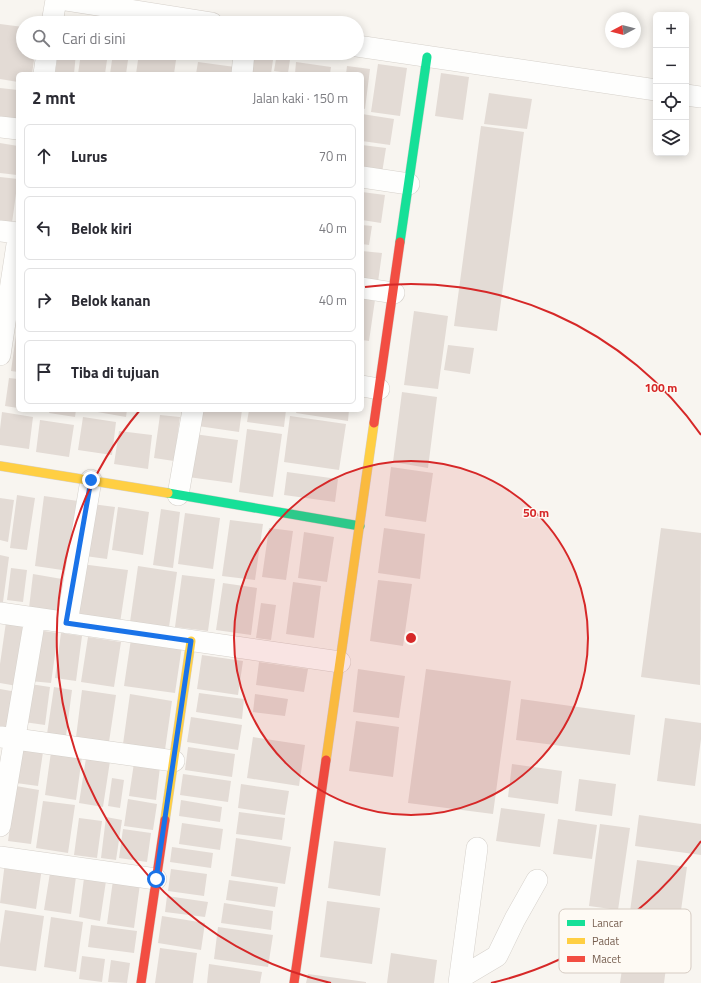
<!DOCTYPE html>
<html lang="id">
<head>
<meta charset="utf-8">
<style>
	body { margin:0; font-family:"Titillium Web",sans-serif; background:#f7f7f7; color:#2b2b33 }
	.controls { position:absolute; right:12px; top:12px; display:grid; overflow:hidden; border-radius:6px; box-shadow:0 2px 10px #0003 }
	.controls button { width:36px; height:36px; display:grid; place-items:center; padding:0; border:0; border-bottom:1px solid #e1e1e2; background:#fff; color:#2b2b33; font:20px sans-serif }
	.compass { position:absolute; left:605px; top:12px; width:36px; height:36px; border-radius:50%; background:#fff; box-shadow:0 2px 10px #0003; rotate:263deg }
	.stop { position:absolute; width:12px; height:12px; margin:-9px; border:3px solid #1a73e8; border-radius:50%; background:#fff }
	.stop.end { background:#1a73e8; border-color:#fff; box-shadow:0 1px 4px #0008 }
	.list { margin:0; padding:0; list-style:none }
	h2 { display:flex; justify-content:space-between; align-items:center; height:52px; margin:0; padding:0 16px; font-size:17px }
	h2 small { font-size:13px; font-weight:400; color:#7c7c81 }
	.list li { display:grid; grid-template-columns:26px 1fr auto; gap:12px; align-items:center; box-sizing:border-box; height:64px; margin:0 8px 8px; padding:0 8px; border:1px solid #e1e1e2; border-radius:6px }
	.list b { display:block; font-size:15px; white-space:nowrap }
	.list em { font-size:13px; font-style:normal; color:#7c7c81 }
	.icon { flex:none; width:22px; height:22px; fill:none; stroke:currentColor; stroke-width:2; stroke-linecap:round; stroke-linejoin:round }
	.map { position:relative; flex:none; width:701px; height:983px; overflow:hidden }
	.search { position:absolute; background:#fff; box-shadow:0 2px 10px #0003; left:16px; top:16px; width:348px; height:44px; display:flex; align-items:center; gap:10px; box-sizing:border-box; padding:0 14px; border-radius:22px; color:#7c7c81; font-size:15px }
	.panel { position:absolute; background:#fff; box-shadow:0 2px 10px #0003; left:16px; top:72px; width:348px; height:340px; border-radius:6px }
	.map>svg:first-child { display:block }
	.building { fill:#e3dbd5 }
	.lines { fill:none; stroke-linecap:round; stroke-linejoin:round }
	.street-casing { stroke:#d6d1cb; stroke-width:22 }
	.fast-casing { stroke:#d6d1cb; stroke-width:10 }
	.slow-casing { stroke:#d6d1cb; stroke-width:10 }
	.jam-casing { stroke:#d6d1cb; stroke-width:10 }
	.street { stroke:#fefefd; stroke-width:21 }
	.fast { stroke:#16e098; stroke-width:9 }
	.slow { stroke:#ffcf43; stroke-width:9 }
	.jam { stroke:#f24e42; stroke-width:9 }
	.route { stroke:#1a73e8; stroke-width:5 }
	.ring { fill:none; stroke:#d62828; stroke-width:2 }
	.key { fill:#fefaf4; stroke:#d6ccc3; stroke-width:1 }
	.key-label { font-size:11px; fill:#775f50 }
	.centre { fill:#d62828; stroke:#fefaf4; stroke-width:2 }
	.ring-label { font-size:12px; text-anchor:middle; font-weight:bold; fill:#d62828; stroke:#fefaf4; stroke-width:3; stroke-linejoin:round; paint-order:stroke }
</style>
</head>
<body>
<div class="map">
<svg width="701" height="983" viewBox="0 0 701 983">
	<rect width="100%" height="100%" fill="#f8f5f0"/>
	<!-- building -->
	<path class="building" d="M 0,24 L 23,27 L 23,53 L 35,53 L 32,74 L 18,74 L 18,82 L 0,79 Z
		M 58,53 L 76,53 L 74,74 L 55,74 Z
		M 81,53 L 108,53 L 105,74 L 78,74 Z
		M 113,53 L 129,53 L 126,74 L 110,74 Z
		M 139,53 L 177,53 L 174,74 L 136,74 Z
		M 250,53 L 274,53 L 271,74 L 247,74 Z
		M 277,53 L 291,53 L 288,73 L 274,71 Z
		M 198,62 L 235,67 L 234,74 L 196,74 Z
		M 296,62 L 331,67 L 330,74 L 295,74 Z
		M 378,64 L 407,68 L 400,116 L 371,112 Z
		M 347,66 L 370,69 L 365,109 L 362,108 L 362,74 L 346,74 Z
		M 441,73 L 469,77 L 463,120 L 435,116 Z
		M 0,88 L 18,90 L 18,121 L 0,119 Z
		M 489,93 L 532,99 L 527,129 L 484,124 Z
		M 362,114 L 394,119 L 390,145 L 362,141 Z
		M 481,126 L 524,132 L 497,331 L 454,326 Z
		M 0,143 L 18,146 L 17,175 L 0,173 Z
		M 362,145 L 386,148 L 382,173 L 362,170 Z
		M 0,177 L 18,179 L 12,223 L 0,221 Z
		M 362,192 L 385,195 L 381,223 L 362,220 Z
		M 362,225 L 372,226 L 369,245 L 362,244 Z
		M 362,251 L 382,253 L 378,282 L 362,279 Z
		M 362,298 L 375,300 L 369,341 L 362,340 Z
		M 414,311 L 448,316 L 438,389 L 404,385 Z
		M 16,335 L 18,335 L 18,372 L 11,371 Z
		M 448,345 L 474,348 L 470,374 L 444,370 Z
		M 9,378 L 18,379 L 18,408 L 5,406 Z
		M 402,392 L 437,397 L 428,468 L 393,462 Z
		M 50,410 L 76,410 L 75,417 L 49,413 Z
		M 86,410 L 127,410 L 126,417 Z
		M 200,410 L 242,410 L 239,432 L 198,426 Z
		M 249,410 L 286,410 L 284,427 L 247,422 Z
		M 297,410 L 349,410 L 348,421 L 296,413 Z
		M 2,412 L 33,417 L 29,449 L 0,445 L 0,429 Z
		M 160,415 L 180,417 L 174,461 L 154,458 Z
		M 290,416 L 346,424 L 339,470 L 284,462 Z
		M 83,417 L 116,422 L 112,455 L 78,450 Z
		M 40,420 L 74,425 L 69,457 L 36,452 Z
		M 247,429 L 282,434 L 273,497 L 239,492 Z
		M 119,431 L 152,435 L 148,469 L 114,464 Z
		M 194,434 L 238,440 L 232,483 L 188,477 Z
		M 391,467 L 433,473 L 426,522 L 385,516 Z
		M 287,472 L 338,479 L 335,502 L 284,495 Z
		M 17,495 L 35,498 L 27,550 L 10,548 Z
		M 44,496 L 78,501 L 69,571 L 35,566 Z
		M 0,498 L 14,500 L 8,542 L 0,540 Z
		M 92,504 L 115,507 L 107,559 L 85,556 Z
		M 118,507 L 149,512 L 143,555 L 112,550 Z
		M 161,509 L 180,512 L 173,568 L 153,565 Z
		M 185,513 L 220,518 L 213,569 L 178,564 Z
		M 230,520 L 263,524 L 255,580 L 222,576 Z
		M 269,528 L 293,531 L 286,580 L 262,577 Z
		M 384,528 L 425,534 L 420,579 L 378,573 Z
		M 661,528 L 701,533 L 700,685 L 641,677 Z
		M 304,532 L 334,537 L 327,582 L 298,578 Z
		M 0,555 L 9,557 L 3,602 L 0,602 Z
		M 81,564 L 128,570 L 120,623 L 74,616 Z
		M 138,566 L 177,572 L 169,627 L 130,622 Z
		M 11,568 L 27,570 L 23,602 L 7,600 Z
		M 33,574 L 62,579 L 58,612 L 29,608 Z
		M 182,575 L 215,579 L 208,631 L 175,627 Z
		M 378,580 L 412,584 L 403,646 L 370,641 Z
		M 293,582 L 321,586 L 314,638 L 286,634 Z
		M 223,583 L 257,588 L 251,635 L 216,630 Z
		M 261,603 L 276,605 L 271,640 L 256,638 Z
		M 6,622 L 26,625 L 17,686 L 0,683 L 0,664 Z
		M 37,630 L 58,633 L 51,683 L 30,681 Z
		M 61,633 L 82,636 L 76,681 L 55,678 Z
		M 88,637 L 121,642 L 114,687 L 81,682 Z
		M 131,639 L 182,646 L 175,693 L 124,686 Z
		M 202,655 L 243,661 L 238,695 L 197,689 Z
		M 259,662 L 308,669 L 304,692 L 256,685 Z
		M 358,669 L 405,676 L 399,718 L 353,712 Z
		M 426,669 L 511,681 L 493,814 L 408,803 Z
		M 30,684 L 50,687 L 45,725 L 24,722 Z
		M 54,687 L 72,690 L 66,736 L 47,734 Z
		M 0,689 L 17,692 L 12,728 L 0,727 Z
		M 82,690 L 116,695 L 109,742 L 76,737 Z
		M 199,693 L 244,699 L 242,719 L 196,712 Z
		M 130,694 L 172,701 L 165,750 L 123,744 Z
		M 255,694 L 288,699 L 285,716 L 253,712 Z
		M 521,699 L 635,715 L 630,755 L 516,740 Z
		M 191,717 L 242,725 L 238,750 L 187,742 Z
		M 665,718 L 701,723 L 701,739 L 695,786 L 657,781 Z
		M 356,721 L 399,727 L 393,777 L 349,771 Z
		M 253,737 L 305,745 L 299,786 L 247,778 Z
		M 188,747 L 235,754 L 232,777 L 185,770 Z
		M 21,749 L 43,752 L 38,786 L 16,783 Z
		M 51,752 L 82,757 L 76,800 L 45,795 Z
		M 86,758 L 110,761 L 103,807 L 79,803 Z
		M 134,763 L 160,767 L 156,800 L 129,796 Z
		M 512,764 L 562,771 L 558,804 L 508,797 Z
		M 183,774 L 231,781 L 228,802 L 180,795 Z
		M 112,778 L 124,780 L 120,808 L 108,806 Z
		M 579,779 L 616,784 L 612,816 L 575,811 Z
		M 241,784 L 289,791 L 285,815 L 238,808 Z
		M 16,786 L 39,790 L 31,844 L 8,841 Z
		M 128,799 L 157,804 L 153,830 L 124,826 Z
		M 181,800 L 222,807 L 220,822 L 179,816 Z
		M 43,801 L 75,805 L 68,853 L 36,848 Z
		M 501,808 L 545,814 L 540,847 L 496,841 Z
		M 239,812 L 285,818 L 282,840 L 236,834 Z
		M 639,815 L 701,824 L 701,855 L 635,846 Z
		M 106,817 L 122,820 L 116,860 L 101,858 Z
		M 79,818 L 102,821 L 97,858 L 74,855 Z
		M 558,819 L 597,825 L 592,859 L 553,854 Z
		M 182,823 L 223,829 L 220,850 L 179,844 Z
		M 600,824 L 630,828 L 618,910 L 589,906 Z
		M 123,829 L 151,833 L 147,862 L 119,858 Z
		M 236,838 L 291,847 L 285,884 L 231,876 Z
		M 334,841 L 386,848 L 380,896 L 328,888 Z
		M 172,847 L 213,853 L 211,868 L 170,862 Z
		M 637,860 L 687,867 L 675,954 L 625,948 Z
		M 5,862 L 42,868 L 36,909 L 0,903 Z
		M 171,869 L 207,874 L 204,896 L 168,891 Z
		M 50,873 L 76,877 L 71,914 L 44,910 Z
		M 84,878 L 106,881 L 100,921 L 79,917 Z
		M 113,880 L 140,884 L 134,928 L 107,924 Z
		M 229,880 L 278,887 L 275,907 L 226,900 Z
		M 167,896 L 208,902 L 205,917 L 165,912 Z
		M 327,901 L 380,908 L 372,964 L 320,957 Z
		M 224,903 L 273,911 L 271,930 L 221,923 Z
		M 5,910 L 44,916 L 36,971 L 0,966 L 0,944 Z
		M 162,916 L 205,923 L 201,950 L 158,943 Z
		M 51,917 L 83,922 L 76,972 L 44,967 Z
		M 91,925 L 137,931 L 134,953 L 88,947 Z
		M 218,927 L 273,935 L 268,967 L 214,959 Z
		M 160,948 L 197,953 L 193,983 L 155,983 Z
		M 391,953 L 437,960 L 434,983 L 387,983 Z
		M 624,955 L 667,961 L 664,983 L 620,983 Z
		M 82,956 L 105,959 L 102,982 L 79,979 Z
		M 111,960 L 130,963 L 127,983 L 108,982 Z
		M 209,964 L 262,972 L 260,983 L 207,983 Z
		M 308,974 L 366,982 L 366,983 L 306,983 Z"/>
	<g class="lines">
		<defs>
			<path id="street" d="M 65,0 L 212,23
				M 52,23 L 56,0
				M 357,46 L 656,90
				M 44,74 L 47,53
				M 242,74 L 244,53
				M 686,95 L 701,97
				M 0,127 L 18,129
				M 362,177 L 409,184
				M 0,231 L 18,233
				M 362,288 L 394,293
				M 0,355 L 18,238
				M 362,386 L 379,389
				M 178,495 L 193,410
				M 0,613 L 340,662
				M 67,623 L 91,480
				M 1,737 L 174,761
				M 0,826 L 35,618
				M 0,857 L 156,879
				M 460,978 L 497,956 L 515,919 L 537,880
				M 459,983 L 477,848"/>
			<path id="fast" d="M 400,242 L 427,57
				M 168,493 L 360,526"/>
			<path id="slow" d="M 0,466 L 168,493
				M 326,760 L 374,423
				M 165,820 L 191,641"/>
			<path id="jam" d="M 374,423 L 400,242
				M 141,983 L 165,820
				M 294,983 L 326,760"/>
		</defs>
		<!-- street casing -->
		<use href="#street" class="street-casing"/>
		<!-- fast casing -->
		<use href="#fast" class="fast-casing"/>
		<!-- slow casing -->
		<use href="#slow" class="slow-casing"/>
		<!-- jam casing -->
		<use href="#jam" class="jam-casing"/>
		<!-- street -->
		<use href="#street" class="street"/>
		<!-- fast -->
		<use href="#fast" class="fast"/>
		<!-- slow -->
		<use href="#slow" class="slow"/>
		<!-- jam -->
		<use href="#jam" class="jam"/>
	</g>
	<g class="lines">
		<!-- route -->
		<path class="route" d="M 91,480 L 66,623 L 191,641 L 156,879"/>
	</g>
	<!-- distance rings -->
	<circle cx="411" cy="638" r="177" fill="#d62828" fill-opacity=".12"/>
	<g class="ring">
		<circle cx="411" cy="638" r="177"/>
		<path d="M701 841A354 354 0 0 1 491 983M331 983A354 354 0 0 1 140 410M365 287A354 354 0 0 1 701 435"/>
	</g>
	<!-- legend -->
	<rect x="559" y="909" width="132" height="64" rx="6" class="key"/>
	<rect x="567" y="920" width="18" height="6" fill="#16e098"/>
	<rect x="567" y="938" width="18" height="6" fill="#ffcf43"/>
	<rect x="567" y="956" width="18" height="6" fill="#f24e42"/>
	<g class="key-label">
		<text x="592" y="927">Lancar</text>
		<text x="592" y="945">Padat</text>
		<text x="592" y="963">Macet</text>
	</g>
	<circle cx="411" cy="638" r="6" class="centre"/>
	<g class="ring-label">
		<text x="661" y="392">100 m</text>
		<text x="536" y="517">50 m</text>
	</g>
</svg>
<div class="controls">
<button>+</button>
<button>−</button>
<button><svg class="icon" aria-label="locate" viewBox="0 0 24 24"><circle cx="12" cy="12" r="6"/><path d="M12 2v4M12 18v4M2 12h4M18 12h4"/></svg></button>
<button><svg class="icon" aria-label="layers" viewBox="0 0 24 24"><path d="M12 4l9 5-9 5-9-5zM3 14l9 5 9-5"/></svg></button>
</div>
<svg class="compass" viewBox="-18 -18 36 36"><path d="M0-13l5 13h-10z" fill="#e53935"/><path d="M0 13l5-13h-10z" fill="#7c7c81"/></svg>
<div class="stop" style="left:156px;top:879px"></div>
<div class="stop end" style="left:91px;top:480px"></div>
<div class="search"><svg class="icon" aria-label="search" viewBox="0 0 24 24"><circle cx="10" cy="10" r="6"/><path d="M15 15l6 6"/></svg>Cari di sini</div>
<section class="panel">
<h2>2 mnt<small>Jalan kaki · 150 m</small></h2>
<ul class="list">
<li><svg class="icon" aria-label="ahead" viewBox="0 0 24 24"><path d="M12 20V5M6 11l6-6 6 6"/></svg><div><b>Lurus</b></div><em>70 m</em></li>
<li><svg class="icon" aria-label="left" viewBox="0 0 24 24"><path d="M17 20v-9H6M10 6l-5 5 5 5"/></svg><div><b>Belok kiri</b></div><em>40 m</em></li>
<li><svg class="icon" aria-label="right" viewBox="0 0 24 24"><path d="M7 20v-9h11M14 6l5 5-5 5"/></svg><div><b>Belok kanan</b></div><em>40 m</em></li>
<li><svg class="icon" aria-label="arrive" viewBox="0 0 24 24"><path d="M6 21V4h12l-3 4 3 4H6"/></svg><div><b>Tiba di tujuan</b></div></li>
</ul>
</section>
</div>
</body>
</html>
